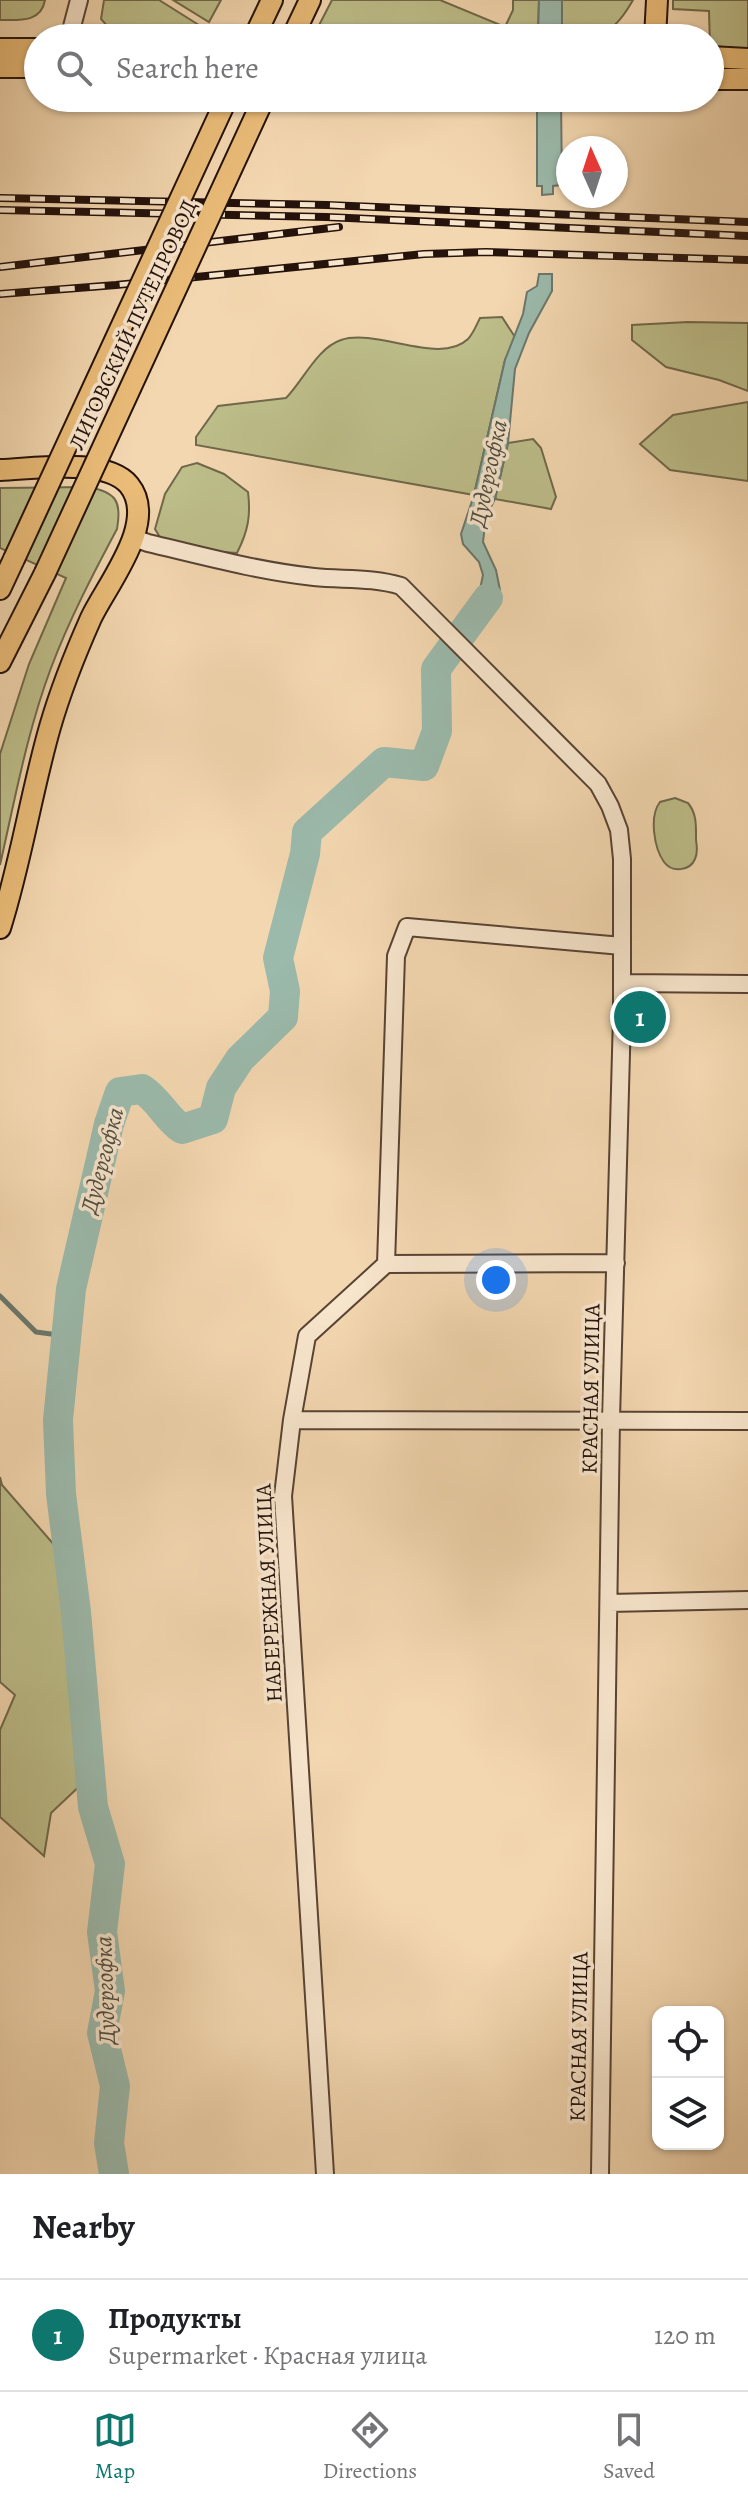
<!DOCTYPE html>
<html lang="en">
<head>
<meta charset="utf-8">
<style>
	body { margin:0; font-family:Alegreya,serif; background:#f6f6f6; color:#202124 }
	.controls { position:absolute; right:24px; bottom:24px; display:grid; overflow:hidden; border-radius:16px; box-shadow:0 2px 6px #0004 }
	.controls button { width:72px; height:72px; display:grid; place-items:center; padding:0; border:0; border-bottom:2px solid #e0e0e0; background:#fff; color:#202124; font:40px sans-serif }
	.compass { position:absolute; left:556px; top:136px; width:72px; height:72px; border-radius:50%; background:#fff; box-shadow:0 2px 6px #0004; rotate:357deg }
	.you { position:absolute; left:496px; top:1280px; width:28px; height:28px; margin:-20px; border:6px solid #fff; border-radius:50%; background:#1a73e8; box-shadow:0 0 0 12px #1a73e833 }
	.badge { display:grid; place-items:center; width:52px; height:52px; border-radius:50%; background:#0f766e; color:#fff; font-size:26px; font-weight:700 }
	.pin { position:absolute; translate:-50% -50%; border:4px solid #fff; box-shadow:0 2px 8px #0006 }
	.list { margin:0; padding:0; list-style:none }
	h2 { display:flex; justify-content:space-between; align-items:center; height:104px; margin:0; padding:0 32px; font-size:34px }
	h2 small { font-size:26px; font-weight:400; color:#757577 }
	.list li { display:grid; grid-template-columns:52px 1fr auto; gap:24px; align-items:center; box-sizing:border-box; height:112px; padding:0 32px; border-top:2px solid #e0e0e0 }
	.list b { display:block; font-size:30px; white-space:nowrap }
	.list p { margin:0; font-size:26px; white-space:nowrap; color:#757577 }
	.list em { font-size:26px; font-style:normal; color:#757577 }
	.icon { flex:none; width:44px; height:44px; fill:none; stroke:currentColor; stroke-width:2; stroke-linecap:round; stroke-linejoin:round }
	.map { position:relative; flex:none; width:748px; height:2174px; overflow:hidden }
	.search { position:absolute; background:#fff; box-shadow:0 2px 6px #0004; left:24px; right:24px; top:24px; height:88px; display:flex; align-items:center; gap:20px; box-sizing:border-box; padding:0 28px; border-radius:44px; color:#757577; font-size:30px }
	.sheet { height:216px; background:#fff }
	nav { display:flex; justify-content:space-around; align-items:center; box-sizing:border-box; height:112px; border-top:2px solid #e0e0e0; background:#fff; font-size:22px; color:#757577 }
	nav a { display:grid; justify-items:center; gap:4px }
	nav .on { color:#0f766e }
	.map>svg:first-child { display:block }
	.green { fill:#bdbe8a; stroke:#70684a; stroke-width:2 }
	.water { fill:#9bbaac; stroke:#6b776c; stroke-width:2 }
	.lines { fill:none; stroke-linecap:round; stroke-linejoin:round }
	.stream { stroke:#6b776c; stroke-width:5 }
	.river { stroke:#9bbaac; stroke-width:30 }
	.minor-casing { stroke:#584334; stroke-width:20 }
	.major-casing { stroke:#24120b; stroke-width:24 }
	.minor { stroke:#f7e5cc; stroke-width:16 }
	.major { stroke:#eabc78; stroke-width:20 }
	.rail-casing { stroke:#24120b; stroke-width:8 }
	.rail { stroke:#f7e5cc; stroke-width:5; stroke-dasharray:15; stroke-linecap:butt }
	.major-bridge-casing { stroke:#24120b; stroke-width:24; stroke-linecap:butt }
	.major-bridge { stroke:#eabc78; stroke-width:20 }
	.labels { text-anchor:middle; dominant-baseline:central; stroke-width:7; stroke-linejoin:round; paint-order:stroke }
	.street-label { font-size:22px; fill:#24120b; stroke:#f7e5cc }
	.water-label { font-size:24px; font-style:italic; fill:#4e4d43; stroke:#f7e5cc }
</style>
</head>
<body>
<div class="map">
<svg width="748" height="2174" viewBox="0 0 748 2174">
	<rect width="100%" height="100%" fill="#f3d7b0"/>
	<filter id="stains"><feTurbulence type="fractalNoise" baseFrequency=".0025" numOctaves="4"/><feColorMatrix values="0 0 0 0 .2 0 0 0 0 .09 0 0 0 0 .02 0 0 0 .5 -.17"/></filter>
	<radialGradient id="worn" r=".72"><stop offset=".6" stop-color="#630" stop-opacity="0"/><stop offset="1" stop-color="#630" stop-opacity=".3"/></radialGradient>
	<!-- green -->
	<path class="green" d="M 0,0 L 45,0 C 41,23 19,20 0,20 Z
		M 104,0 L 159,0 L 210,32 L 109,28 L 101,19 Z
		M 173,0 L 221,0 L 209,22 Z
		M 332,0 L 440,0 L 505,27 L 513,10 L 513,0 L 539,0 L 538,37 L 349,33 L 314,35 Z
		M 562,0 L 633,0 C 612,37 603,34 562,37 Z
		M 673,0 L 748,0 L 748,49 L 710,46 L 709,11 L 673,9 Z
		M 502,317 L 515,337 L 505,360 L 474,495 L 196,445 L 196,437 L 218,406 L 286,398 C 303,381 317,348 341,340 C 377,328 440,366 468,339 C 473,334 477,324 480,318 Z
		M 688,322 L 748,323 L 748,391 L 719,380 L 666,367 L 632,340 L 632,325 Z
		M 748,402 L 748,481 L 670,470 L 640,444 L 673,415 Z
		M 533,439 L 541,448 L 556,497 L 551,509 L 495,499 L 508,443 Z
		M 197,463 L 224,474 L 248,492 C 251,516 248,531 237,553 L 207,551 L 161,539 L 155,529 L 165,494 L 182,467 Z
		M 88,487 C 116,492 122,501 117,529 C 93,574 69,620 51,668 C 27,732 15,799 0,865 L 0,754 L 29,664 L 66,578 L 0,548 L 0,488 Z
		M 675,798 L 688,803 C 697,814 696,826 696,840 C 697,846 698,853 695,859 C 690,871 672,873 664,862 C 654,848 649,816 660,802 Z
		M 0,1477 L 2,1485 L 63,1555 L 86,1780 L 51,1813 L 44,1856 L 0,1817 L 0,1730 L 15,1695 L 0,1682 Z"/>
	<!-- water -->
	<path class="water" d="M 539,0 L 562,0 L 562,37 L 538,37 Z
		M 537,98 L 561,98 L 562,185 L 553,186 L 553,194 L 542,195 L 542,186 L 537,186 Z
		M 539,274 L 552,274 L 552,291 L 529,333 L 515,369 L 508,443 L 495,499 L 486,517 L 483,542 L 496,570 L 500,590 L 493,607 L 475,638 L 460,622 L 479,594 L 483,575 L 479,562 L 463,544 L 461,534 L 474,495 L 505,360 L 523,314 L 527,292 L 537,286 Z"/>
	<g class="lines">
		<!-- stream -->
		<path class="stream" d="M 0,1296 L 36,1332 L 66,1336"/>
		<!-- river -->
		<path class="river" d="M 114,2174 L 109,2143 L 115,2086 L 102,2033 L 110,1991 L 102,1932 L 110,1864 L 93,1807 L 76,1612 L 61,1494 L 58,1420 L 71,1289 L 109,1124 L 120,1092 L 142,1089 C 159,1100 166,1118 182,1129 L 213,1119 L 221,1088 L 240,1059 L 283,1017 L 285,991 L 278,958 L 305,854 L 307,832 L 384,762 L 424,766 L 437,731 L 436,669 L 488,598"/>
		<defs>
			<path id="minor" d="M 69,38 L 79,0
				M 134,538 L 148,543 C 203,556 258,571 314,577 C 343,580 372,577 401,586 L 598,784 L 610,806 L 619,830 L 622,859 L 622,1016 L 611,1419 L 600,2174
				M 622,983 L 748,984
				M 386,1264 L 616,1263
				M 292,1420 L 748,1421
				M 609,1603 L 748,1600
				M 325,2174 L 283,1496 L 292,1420 L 307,1336 L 386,1264 L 396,956 L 407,927 L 622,946"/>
			<path id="major" d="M 254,38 L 272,0
				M 292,38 L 310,0
				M 655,38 L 657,0
				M 0,49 L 38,49
				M 710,57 L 748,59
				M 0,67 L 38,67
				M 710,79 L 748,79
				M 0,470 C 34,469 106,457 129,485 C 159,522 107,584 91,618 C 75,654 61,689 50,727 C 31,793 21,862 0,928
				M 0,589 L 14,559
				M 0,662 L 45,573"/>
		</defs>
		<!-- minor casing -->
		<use href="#minor" class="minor-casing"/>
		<!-- major casing -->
		<use href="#major" class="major-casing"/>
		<!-- minor -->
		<use href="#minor" class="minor"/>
		<!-- major -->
		<use href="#major" class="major"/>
		<defs>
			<path id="rail" d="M 0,198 L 327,205 L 748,222
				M 0,210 L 326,217 L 748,236
				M 0,267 L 339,227
				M 0,294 L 116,285 L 424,254 L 486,252 L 748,260"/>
		</defs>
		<!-- rail casing -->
		<use href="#rail" class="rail-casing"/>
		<!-- rail -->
		<use href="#rail" class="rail"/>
		<defs>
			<path id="major-bridge" d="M 14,559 L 227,98
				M 45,573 L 264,98"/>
		</defs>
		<!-- major-bridge casing -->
		<use href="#major-bridge" class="major-bridge-casing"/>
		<!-- major-bridge -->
		<use href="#major-bridge" class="major-bridge"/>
	</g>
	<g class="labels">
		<!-- street labels -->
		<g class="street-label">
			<text transform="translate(133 325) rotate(-65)">ЛИГОВСКИЙ ПУТЕПРОВОД</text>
			<text transform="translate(591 1389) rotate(-89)">КРАСНАЯ УЛИЦА</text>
			<text transform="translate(269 1593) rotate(-93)">НАБЕРЕЖНАЯ УЛИЦА</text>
			<text transform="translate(579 2037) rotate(-89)">КРАСНАЯ УЛИЦА</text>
		</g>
		<!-- water labels -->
		<g class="water-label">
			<text transform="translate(488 473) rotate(-78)">Дудергофка</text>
			<text transform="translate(102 1160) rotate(-75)">Дудергофка</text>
			<text transform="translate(105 1990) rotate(-92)">Дудергофка</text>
		</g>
	</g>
	<rect width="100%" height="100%" filter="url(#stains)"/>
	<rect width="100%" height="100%" fill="url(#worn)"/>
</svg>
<div class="controls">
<button><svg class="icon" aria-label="locate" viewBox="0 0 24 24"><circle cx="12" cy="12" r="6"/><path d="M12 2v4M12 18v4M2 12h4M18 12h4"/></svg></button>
<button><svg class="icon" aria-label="layers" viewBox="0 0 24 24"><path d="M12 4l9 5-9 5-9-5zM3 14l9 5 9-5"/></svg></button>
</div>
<svg class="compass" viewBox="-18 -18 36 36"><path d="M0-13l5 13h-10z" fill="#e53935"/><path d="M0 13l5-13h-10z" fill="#757577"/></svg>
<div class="you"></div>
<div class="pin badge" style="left:640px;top:1017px">1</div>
<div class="search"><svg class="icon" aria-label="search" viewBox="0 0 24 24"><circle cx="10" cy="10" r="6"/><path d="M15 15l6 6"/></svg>Search here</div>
</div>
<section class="sheet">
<h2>Nearby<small></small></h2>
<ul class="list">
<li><span class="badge">1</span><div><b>Продукты</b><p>Supermarket · Красная улица</p></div><em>120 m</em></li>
</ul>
</section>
<nav>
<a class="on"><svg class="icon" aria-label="map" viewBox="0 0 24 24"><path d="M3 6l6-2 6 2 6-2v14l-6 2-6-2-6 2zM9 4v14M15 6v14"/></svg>Map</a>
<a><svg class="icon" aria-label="directions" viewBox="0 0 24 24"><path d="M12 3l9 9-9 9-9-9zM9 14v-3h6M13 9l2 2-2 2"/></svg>Directions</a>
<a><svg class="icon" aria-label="saved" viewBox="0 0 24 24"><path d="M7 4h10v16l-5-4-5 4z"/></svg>Saved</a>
</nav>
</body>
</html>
